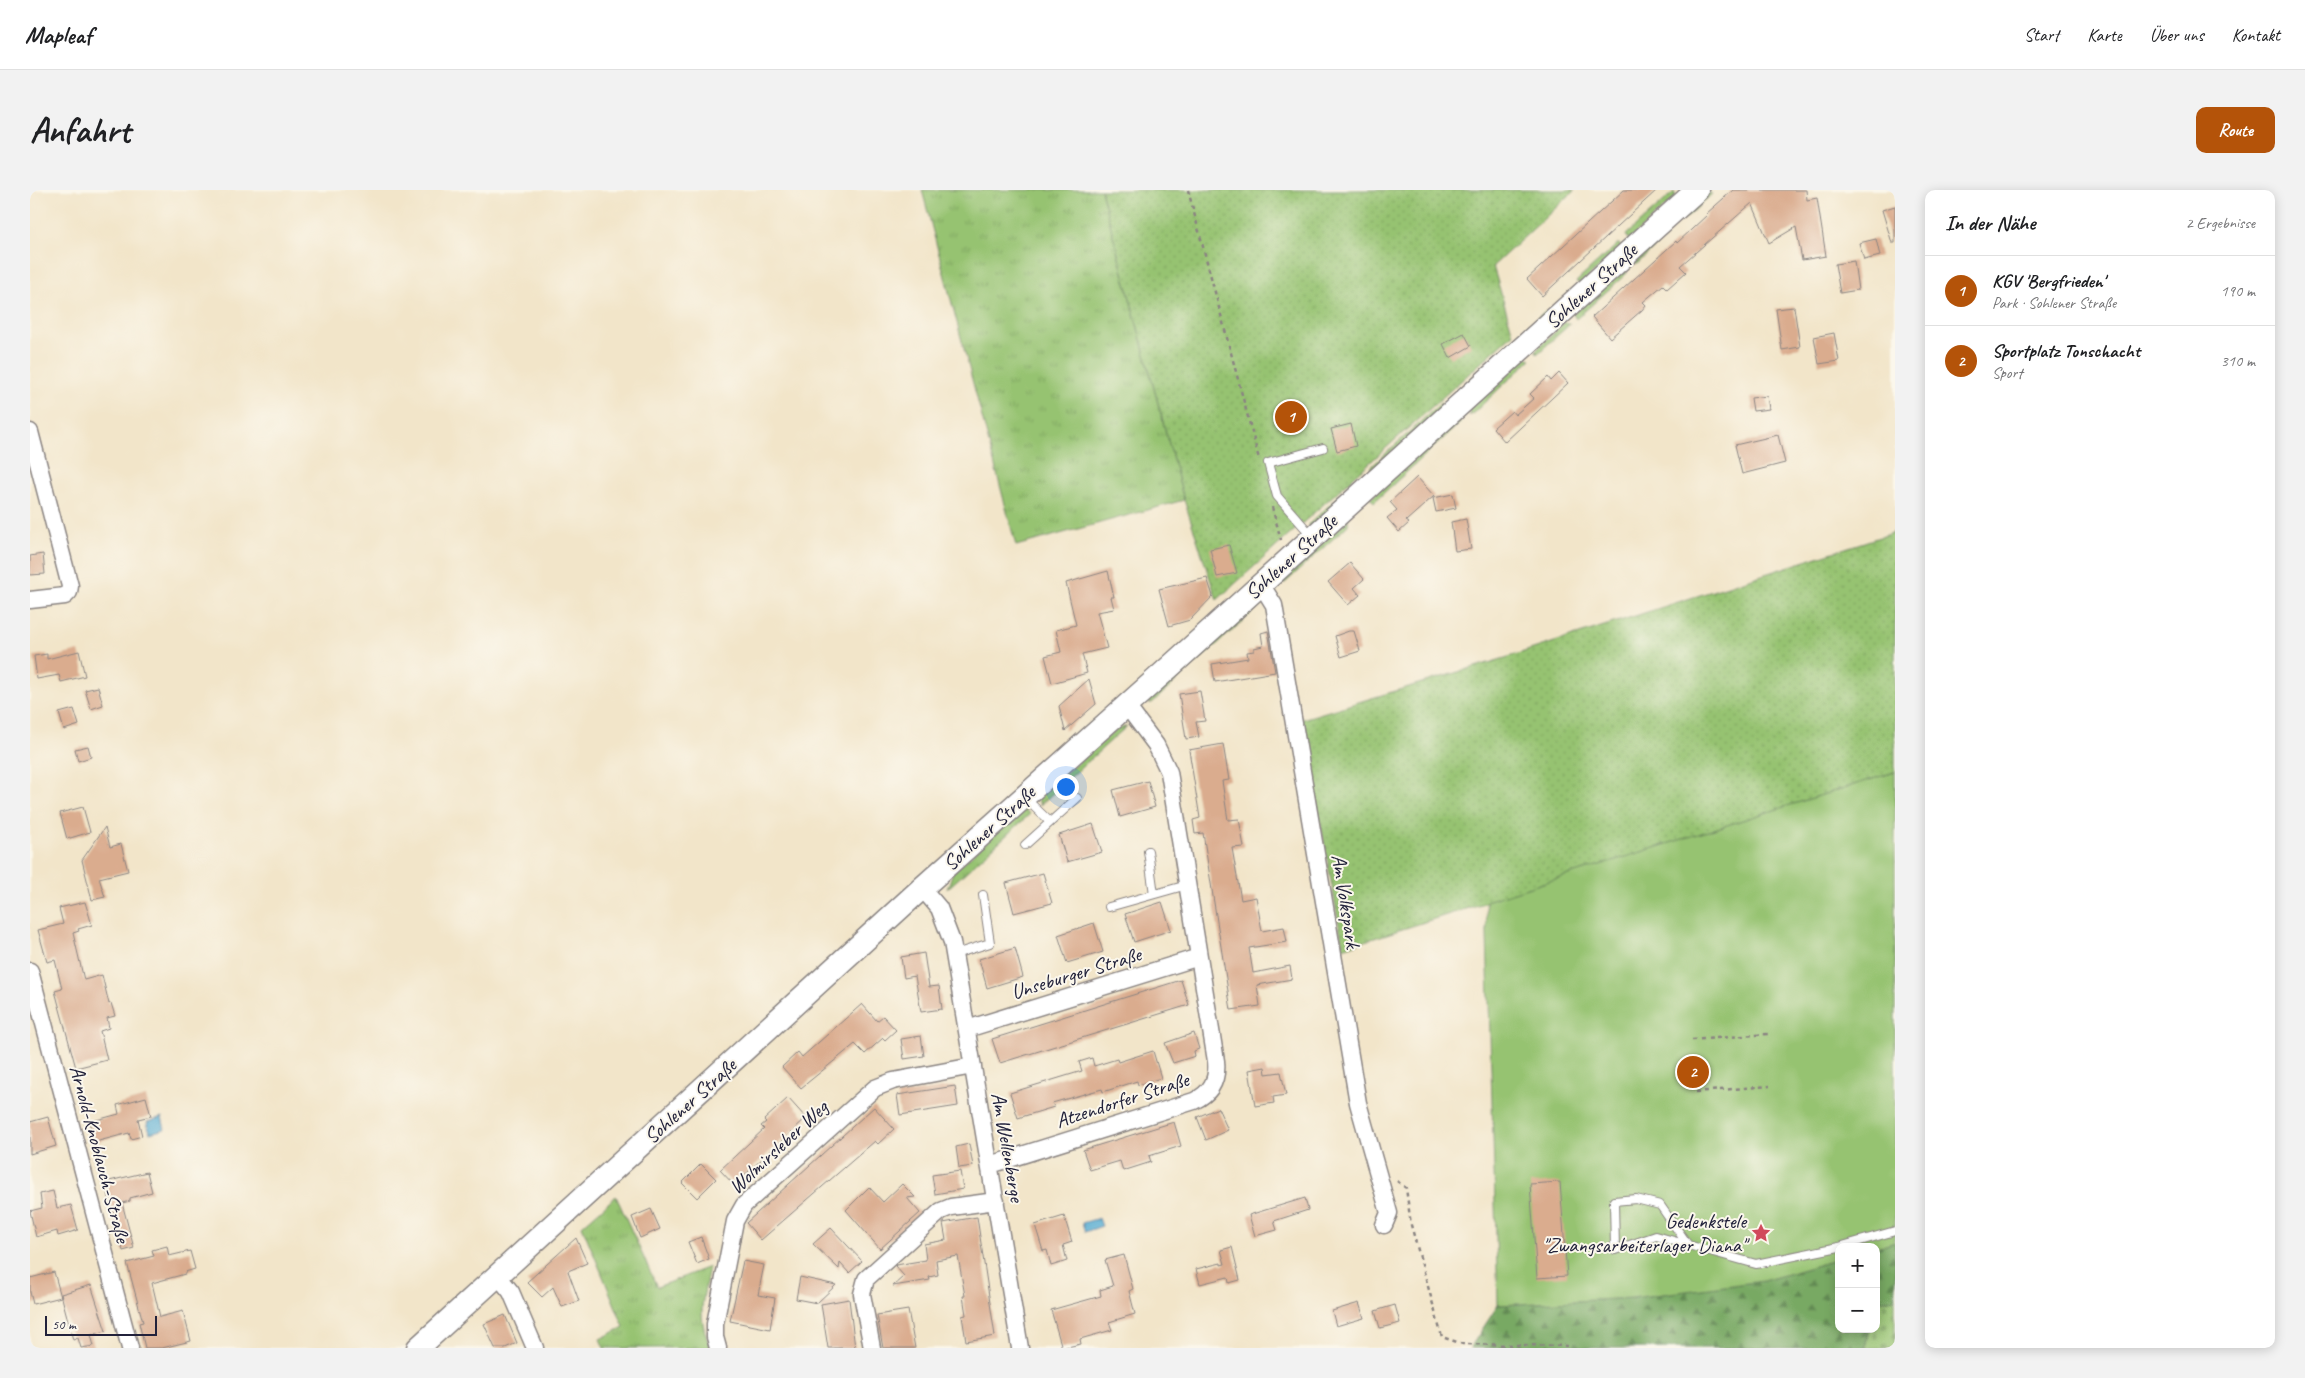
<!DOCTYPE html>
<html lang="de">
<head>
<meta charset="utf-8">
<style>
	body { margin:0; font-family:Caveat,sans-serif; background:#f2f2f2; color:#202124 }
	.controls { position:absolute; right:15px; bottom:15px; display:grid; overflow:hidden; border-radius:10px; box-shadow:0 2px 12px #0003 }
	.controls button { width:45px; height:45px; display:grid; place-items:center; padding:0; border:0; border-bottom:1px solid #e0e0e0; background:#fff; color:#202124; font:25px sans-serif }
	.scale { position:absolute; left:15px; bottom:12px; width:112px; box-sizing:border-box; padding-left:5px; border:2px solid #22223b; border-top:0; font-size:14px; line-height:18px; white-space:nowrap; color:#22223b; -webkit-text-stroke:4px #fbf7ec; paint-order:stroke }
	.you { position:absolute; left:1035px; top:596px; width:18px; height:18px; margin:-12px; border:4px solid #fff; border-radius:50%; background:#1a73e8; box-shadow:0 0 0 8px #1a73e833 }
	.badge { display:grid; place-items:center; width:32px; height:32px; border-radius:50%; background:#b45309; color:#fff; font-size:16px; font-weight:700 }
	.pin { position:absolute; translate:-50% -50%; border:2px solid #fff; box-shadow:0 1px 5px #0006 }
	.list { margin:0; padding:0; list-style:none }
	h2 { display:flex; justify-content:space-between; align-items:center; height:65px; margin:0; padding:0 20px; font-size:21px }
	h2 small { font-size:16px; font-weight:400; color:#757577 }
	.list li { display:grid; grid-template-columns:32px 1fr auto; gap:15px; align-items:center; box-sizing:border-box; height:70px; padding:0 20px; border-top:1px solid #e0e0e0 }
	.list b { display:block; font-size:19px; white-space:nowrap }
	.list p { margin:0; font-size:16px; white-space:nowrap; color:#757577 }
	.list em { font-size:16px; font-style:normal; color:#757577 }
	.map { position:relative; flex:none; width:1865px; height:1158px; overflow:hidden; border-radius:10px }
	header { display:flex; align-items:center; gap:30px; box-sizing:border-box; height:70px; padding:0 25px; background:#fff; border-bottom:1px solid #e0e0e0 }
	header strong { font-size:24px }
	nav { display:flex; gap:28px; margin-inline-start:auto; font-size:18px }
	.intro { display:flex; align-items:center; justify-content:space-between; box-sizing:border-box; height:120px; padding:0 30px }
	h1 { margin:0; font-size:35px }
	.button { padding:12px 22px; border-radius:10px; background:#b45309; color:#fff; font-size:18px; font-weight:700 }
	main { display:flex; gap:30px; padding:0 30px }
	aside { flex:1; background:#fff; border-radius:10px; box-shadow:0 2px 12px #0003 }
	.map>svg:first-child { display:block }
	.grass { fill:url(#grass-tufts); stroke:#5c7256 }
	.forest { fill:url(#forest-firs); stroke:#4d664f }
	.cemetery { fill:url(#cemetery-stones); stroke:#5c7256 }
	.garden { fill:url(#garden-dots); stroke:#5c7256 }
	.pitch { fill:#96c371; stroke:#5c7256 }
	.water { fill:url(#water-ripples); stroke:#3b6686 }
	.building { fill:#daac8e }
	.lines { fill:none; stroke-linecap:round; stroke-linejoin:round }
	.lane-casing { stroke:#8a8482; stroke-width:10 }
	.street-casing { stroke:#8a8482; stroke-width:19 }
	.secondary-casing { stroke:#8a8482; stroke-width:25 }
	.path { stroke:#8a8482; stroke-width:2.5; stroke-dasharray:4 4; stroke-linecap:butt }
	.lane { stroke:#fff; stroke-width:8 }
	.street { stroke:#fff; stroke-width:16 }
	.secondary { stroke:#fff; stroke-width:22 }
	.labels { text-anchor:middle; dominant-baseline:central; stroke-width:4; stroke-linejoin:round; paint-order:stroke }
	.street-label { font-size:21px; fill:#22223b; stroke:#fbf7ec }
	.poi-label { font-size:21px; fill:#22223b; stroke:#fbf7ec; text-anchor:end }
</style>
</head>
<body>
<header>
<strong>Mapleaf</strong>
<nav><a>Start</a><a>Karte</a><a>Über uns</a><a>Kontakt</a></nav>
</header>
<div class="intro"><h1>Anfahrt</h1><a class="button">Route</a></div>
<main>
<div class="map">
<svg width="1865" height="1158" viewBox="0 0 1865 1158">
	<defs>
		<pattern id="grass-tufts" width="24" height="20" patternUnits="userSpaceOnUse" patternTransform="scale(1.25)"><rect width="24" height="20" fill="#96c371"/><path d="M3 7l-1-3M5 7V3M7 7l1-3M15 17l-1-3M17 17v-4M19 17l1-3" fill="none" stroke="#81a763"/></pattern>
		<pattern id="forest-firs" width="22" height="20" patternUnits="userSpaceOnUse" patternTransform="scale(1.25)"><rect width="22" height="20" fill="#78a963"/><path d="M5 1l3.5 6h-7zM16 11l3.5 6h-7z" fill="#628953"/></pattern>
		<pattern id="cemetery-stones" width="16" height="16" patternUnits="userSpaceOnUse" patternTransform="scale(1.25)"><rect width="16" height="16" fill="#96c371"/><path d="M2 7V4a2 2 0 0 1 4 0v3zM10 15v-3a2 2 0 0 1 4 0v3z" fill="#81a763"/></pattern>
		<pattern id="garden-dots" width="8" height="8" patternUnits="userSpaceOnUse" patternTransform="scale(1.25)"><rect width="8" height="8" fill="#96c371"/><path d="M2 2h.1M6 6h.1" fill="none" stroke="#81a763" stroke-width="1.8" stroke-linecap="round"/></pattern>
		<pattern id="water-ripples" width="26" height="14" patternUnits="userSpaceOnUse" patternTransform="scale(1.25)"><rect width="26" height="14" fill="#54abd1"/><path d="M2 4q2-2 4 0t4 0M15 11q2-2 4 0t4 0" fill="none" stroke="#458bab"/></pattern>
	</defs>
	<rect width="100%" height="100%" fill="#fbf7ec"/>
	<filter id="ink" filterUnits="userSpaceOnUse"><feTurbulence type="fractalNoise" baseFrequency=".02" numOctaves="2"/><feDisplacementMap in="SourceGraphic" scale="10" xChannelSelector="R" yChannelSelector="G"/><feConvolveMatrix kernelMatrix="1 2 1 2 8 2 1 2 1" color-interpolation-filters="sRGB"/></filter>
	<filter id="wash" filterUnits="userSpaceOnUse"><feTurbulence type="fractalNoise" baseFrequency=".0096" numOctaves="4" result="noise"/><feDisplacementMap in="SourceGraphic" scale="20" xChannelSelector="R" yChannelSelector="G"/><feGaussianBlur stdDeviation="1.12" result="paint"/><feColorMatrix in="noise" values="0 0 0 0 0 0 0 0 0 0 0 0 0 0 0 0 0 1.4 0 .05"/><feComposite in="paint" operator="in"/></filter>
	<g filter="url(#wash)">
		<rect width="100%" height="100%" fill="#f2e5c9"/>
		<!-- grass -->
		<path class="grass" d="M 892,0 L 1071,0 L 1154,310 L 986,356 Z
			M 1644,2 L 1646,7 L 1599,50 L 1596,45 Z
			M 1678,2 L 1682,4 L 1654,30 L 1650,27 Z
			M 1631,44 L 1634,48 L 1606,75 L 1604,70 Z
			M 1589,53 L 1591,58 L 1551,94 L 1546,92 Z
			M 1594,78 L 1597,83 L 1546,129 L 1543,124 Z
			M 1515,121 L 1518,124 L 1420,213 L 1418,209 Z
			M 1535,132 L 1540,134 L 1507,164 L 1506,160 Z
			M 1496,167 L 1501,169 L 1440,226 L 1439,219 Z
			M 1411,213 L 1413,218 L 1346,280 L 1340,278 Z
			M 1429,227 L 1430,233 L 1344,312 L 1340,308 Z
			M 1334,283 L 1337,288 L 1283,337 L 1278,335 Z
			M 1318,329 L 1318,335 L 1255,393 L 1250,394 L 1250,391 Z
			M 1226,412 L 1228,417 L 1122,513 L 1119,513 L 1119,509 Z
			M 1097,536 L 1010,615 L 1007,607 L 1086,540 Z
			M 993,619 L 1000,624 L 917,699 L 923,682 Z
			M 586,1006 L 627,1097 L 679,1077 C 673,1112 666,1124 681,1158 L 574,1158 L 570,1149 L 594,1137 L 552,1036 Z"/>
		<!-- forest -->
		<path class="forest" d="M 1865,1052 L 1865,1108 L 1846,1112 L 1846,1058 Z
			M 1809,1069 L 1809,1139 L 1839,1139 L 1835,1158 L 1440,1158 L 1468,1115 L 1602,1108 L 1733,1091 Z"/>
		<!-- cemetery -->
		<path class="cemetery" d="M 1865,1108 L 1865,1158 L 1835,1158 L 1839,1139 L 1846,1139 L 1846,1112 Z"/>
		<!-- garden -->
		<path class="garden" d="M 1071,0 L 1545,0 L 1463,76 L 1483,144 L 1187,410 L 1154,310 Z
			M 1865,342 L 1865,582 L 1313,758 L 1272,529 L 1475,468 Z"/>
		<!-- pitch -->
		<path class="pitch" d="M 1865,582 L 1865,1052 L 1846,1058 L 1809,1057 L 1809,1069 L 1733,1091 L 1602,1108 L 1468,1115 L 1456,711 Z"/>
		<!-- water -->
		<path class="water" d="M 132,927 L 135,939 L 120,943 L 117,932 Z
			M 1069,1028 L 1072,1036 L 1055,1042 L 1052,1033 Z"/>
		<g id="blocks">
			<!-- building -->
			<path class="building" d="M 1594,0 L 1627,0 L 1512,106 L 1497,89 Z
				M 1703,0 L 1776,0 L 1777,10 L 1787,8 L 1796,66 L 1772,70 L 1766,37 L 1739,53 L 1722,13 L 1650,76 L 1656,82 L 1637,99 L 1633,95 L 1613,112 L 1616,115 L 1612,120 L 1580,148 L 1562,127 L 1646,51 L 1647,53 L 1677,25 L 1676,24 Z
				M 1865,16 L 1865,53 L 1862,53 L 1852,20 Z
				M 1846,49 L 1850,66 L 1834,70 L 1829,53 Z
				M 1824,71 L 1828,100 L 1810,103 L 1805,74 Z
				M 1764,117 L 1770,157 L 1752,160 L 1746,119 Z
				M 1434,143 L 1441,156 L 1420,168 L 1413,154 Z
				M 1804,143 L 1809,171 L 1789,174 L 1784,147 Z
				M 1529,183 L 1538,193 L 1475,252 L 1463,238 L 1482,221 L 1485,225 L 1504,208 L 1500,204 L 1518,187 L 1521,191 Z
				M 1737,206 L 1739,219 L 1723,221 L 1721,208 Z
				M 1321,234 L 1326,256 L 1307,261 L 1301,239 Z
				M 1748,245 L 1755,273 L 1712,284 L 1705,255 Z
				M 1387,287 L 1404,306 L 1376,331 L 1379,333 L 1369,342 L 1357,328 L 1367,320 L 1360,312 Z
				M 1423,304 L 1426,318 L 1406,322 L 1403,308 Z
				M 1436,329 L 1441,359 L 1425,361 L 1421,332 Z
				M 1199,355 L 1207,383 L 1187,387 L 1180,359 Z
				M 13,364 L 15,384 L 0,385 L 0,366 Z
				M 1320,373 L 1334,389 L 1324,398 L 1330,405 L 1318,415 L 1298,392 Z
				M 1078,381 L 1084,407 L 1081,407 L 1084,419 L 1067,422 L 1077,458 L 1052,464 L 1057,483 L 1022,493 L 1015,466 L 1031,462 L 1026,440 L 1046,435 L 1036,393 Z
				M 1177,388 L 1183,406 L 1160,430 L 1139,436 L 1129,399 Z
				M 1238,441 L 1245,482 L 1185,492 L 1182,474 L 1218,468 L 1217,462 L 1224,461 L 1224,458 L 1233,456 L 1231,443 Z
				M 1319,441 L 1324,441 L 1330,461 L 1311,467 L 1305,446 Z
				M 49,461 L 55,486 L 31,492 L 29,485 L 7,489 L 4,466 L 17,464 L 17,469 Z
				M 1059,489 L 1066,514 L 1035,541 L 1029,516 Z
				M 68,497 L 73,515 L 61,519 L 55,500 Z
				M 1170,501 L 1175,531 L 1166,532 L 1169,547 L 1156,549 L 1149,504 Z
				M 44,519 L 49,535 L 34,540 L 29,523 Z
				M 1193,554 L 1199,590 L 1192,591 L 1198,630 L 1209,629 L 1214,657 L 1202,658 L 1211,710 L 1226,707 L 1232,741 L 1254,737 L 1257,752 L 1219,758 L 1223,783 L 1260,776 L 1262,789 L 1227,795 L 1230,816 L 1201,820 L 1173,643 L 1165,644 L 1163,630 L 1170,628 L 1159,560 Z
				M 58,556 L 61,567 L 48,571 L 45,559 Z
				M 1118,591 L 1125,617 L 1090,627 L 1083,600 Z
				M 53,617 L 60,642 L 37,649 L 30,623 Z
				M 1063,634 L 1072,662 L 1037,672 L 1029,645 Z
				M 75,637 L 80,657 L 91,654 L 98,681 L 69,688 L 75,707 L 62,710 L 52,670 Z
				M 1013,683 L 1022,713 L 984,723 L 976,693 Z
				M 55,712 L 62,735 L 48,739 L 49,741 L 43,743 L 54,790 L 72,785 L 79,814 L 81,813 L 85,826 L 77,828 L 79,838 L 70,841 L 77,870 L 46,878 L 25,801 L 32,799 L 25,770 L 17,772 L 8,740 L 33,734 L 29,718 Z
				M 1132,712 L 1141,740 L 1104,752 L 1095,724 Z
				M 1064,733 L 1073,762 L 1037,773 L 1028,745 Z
				M 985,758 L 993,787 L 957,798 L 949,769 Z
				M 894,763 L 899,797 L 909,796 L 912,819 L 891,822 L 885,786 L 874,788 L 871,767 Z
				M 1151,790 L 1159,815 L 970,873 L 962,849 Z
				M 832,814 L 847,831 L 853,826 L 866,840 L 855,850 L 853,848 L 835,864 L 825,854 L 771,898 L 752,877 L 768,862 L 772,867 Z
				M 1164,843 L 1169,859 L 1164,861 L 1165,866 L 1143,873 L 1135,853 Z
				M 891,846 L 894,866 L 874,869 L 871,849 Z
				M 1123,861 L 1131,888 L 1108,895 L 1107,891 L 1073,902 L 1072,899 L 1022,913 L 1024,917 L 988,928 L 980,903 L 1052,881 L 1049,872 L 1062,868 L 1064,876 L 1087,869 L 1088,872 Z
				M 1235,877 L 1236,884 L 1251,882 L 1256,905 L 1243,907 L 1244,913 L 1225,916 L 1219,880 Z
				M 925,896 L 928,916 L 870,925 L 867,905 Z
				M 116,907 L 121,926 L 108,929 L 112,946 L 101,949 L 99,943 L 65,952 L 59,932 L 89,924 L 87,915 Z
				M 758,908 L 776,928 L 704,995 L 690,980 L 734,939 L 731,936 L 736,932 L 734,930 Z
				M 844,917 L 864,939 L 848,954 L 845,951 L 731,1050 L 716,1033 Z
				M 1188,918 L 1198,940 L 1176,950 L 1167,927 Z
				M 18,927 L 26,956 L 0,964 L 0,932 Z
				M 1144,932 L 1151,956 L 1119,966 L 1121,972 L 1093,981 L 1090,971 L 1060,980 L 1053,960 Z
				M 939,954 L 943,976 L 929,978 L 926,957 Z
				M 671,974 L 686,989 L 667,1008 L 652,993 Z
				M 930,981 L 933,999 L 905,1004 L 902,985 Z
				M 117,982 L 122,1002 L 100,1008 L 100,1011 L 92,1013 L 104,1058 L 93,1061 L 75,992 Z
				M 1530,992 L 1537,1086 L 1507,1088 L 1500,994 Z
				M 872,994 L 885,1007 L 877,1008 L 890,1023 L 850,1059 L 816,1020 L 839,997 L 853,1012 Z
				M 23,1001 L 27,1018 L 41,1015 L 48,1040 L 28,1046 L 27,1041 L 6,1047 L 0,1021 L 12,1018 L 10,1004 Z
				M 1275,1008 L 1278,1020 L 1244,1031 L 1247,1040 L 1225,1046 L 1219,1025 Z
				M 621,1019 L 630,1039 L 610,1048 L 602,1027 Z
				M 1034,1026 L 1042,1052 L 1033,1055 L 1037,1071 L 1021,1076 L 1017,1060 L 1013,1061 L 1005,1035 Z
				M 947,1027 L 965,1146 L 936,1151 L 932,1126 L 936,1125 L 933,1106 L 935,1106 L 928,1066 L 906,1070 L 908,1085 L 899,1087 L 900,1090 L 863,1096 L 874,1086 L 865,1076 L 866,1075 L 896,1070 L 894,1054 L 916,1050 L 913,1033 Z
				M 801,1038 L 832,1071 L 819,1083 L 810,1073 L 809,1079 L 783,1054 Z
				M 671,1047 L 679,1069 L 667,1074 L 658,1052 Z
				M 546,1048 L 557,1073 L 538,1081 L 549,1111 L 532,1117 L 523,1097 L 512,1107 L 497,1092 Z
				M 137,1056 L 139,1066 L 160,1061 L 165,1079 L 155,1082 L 155,1084 L 122,1093 L 130,1127 L 153,1121 L 161,1151 L 132,1158 L 115,1158 L 109,1133 L 113,1132 L 97,1073 L 124,1066 L 122,1060 Z
				M 1202,1057 L 1210,1090 L 1199,1093 L 1198,1087 L 1170,1094 L 1166,1079 L 1191,1073 L 1191,1075 L 1195,1074 L 1191,1060 Z
				M 1094,1065 L 1103,1099 L 1099,1101 L 1105,1124 L 1079,1132 L 1082,1140 L 1050,1149 L 1051,1154 L 1032,1158 L 1021,1120 L 1071,1106 L 1070,1100 L 1083,1096 L 1075,1070 Z
				M 713,1071 L 734,1075 L 728,1105 L 745,1108 L 740,1139 L 700,1131 Z
				M 24,1082 L 31,1107 L 3,1114 L 0,1102 L 0,1088 Z
				M 770,1087 L 806,1095 L 787,1113 L 766,1109 Z
				M 61,1095 L 76,1141 L 61,1145 L 64,1156 L 51,1158 L 48,1148 L 43,1150 L 31,1104 Z
				M 819,1109 L 825,1158 L 798,1158 L 791,1114 Z
				M 1329,1113 L 1334,1128 L 1306,1136 L 1302,1121 Z
				M 1365,1115 L 1370,1133 L 1350,1138 L 1345,1121 Z
				M 878,1120 L 885,1158 L 853,1158 L 847,1125 Z
				M 475,1125 L 487,1153 L 475,1158 L 465,1158 L 454,1134 Z"/>
		</g>
	</g>
	<g filter="url(#ink)">
		<use href="#blocks" fill-opacity="0" stroke="#8a8482" stroke-width="1"/>
		<g class="lines">
			<defs>
				<path id="lane" d="M 1282,346 L 1247,306 L 1238,273 L 1293,258
					M 996,609 L 1020,632
					M 995,655 L 1047,608
					M 1118,661 L 1124,704
					M 1079,717 L 1157,695
					M 925,764 L 960,753 L 953,705
					M 1658,1055 L 1630,1015 L 1606,1009 L 1584,1011 L 1585,1060 L 1626,1046 L 1726,1074 L 1809,1057
					M 1809,1057 L 1865,1041"/>
				<path id="street" d="M 0,242 L 40,396 L 39,402 L 35,406 L 0,410
					M 1231,394 L 1244,415 L 1328,913 L 1359,1023 L 1354,1035
					M 892,698 L 909,718 L 922,752 L 990,1158
					M 0,781 L 100,1158
					M 937,839 L 1169,767
					M 960,975 L 1164,911 C 1181,903 1188,890 1186,871 L 1139,582 L 1126,555 L 1096,515
					M 468,1086 L 481,1102 L 505,1158
					M 688,1158 L 685,1147 L 685,1134 L 705,1031 L 714,1015 L 845,898 L 863,891 L 943,876
					M 842,1158 L 832,1104 L 836,1089 L 911,1021 L 921,1017 L 966,1011"/>
				<path id="secondary" d="M 388,1158 L 892,698 L 1133,483 L 1667,0"/>
			</defs>
			<!-- lane casing -->
			<use href="#lane" class="lane-casing"/>
			<!-- street casing -->
			<use href="#street" class="street-casing"/>
			<!-- secondary casing -->
			<use href="#secondary" class="secondary-casing"/>
			<!-- path -->
			<path class="path" d="M 1158,0 L 1229,269
				M 1242,317 L 1251,350
				M 1662,850 L 1738,844
				M 1666,902 L 1740,896
				M 1367,991 L 1376,998 L 1381,1035 L 1412,1147 L 1433,1154 L 1542,1156"/>
			<!-- lane -->
			<use href="#lane" class="lane"/>
			<!-- street -->
			<use href="#street" class="street"/>
			<!-- secondary -->
			<use href="#secondary" class="secondary"/>
		</g>
	</g>
	<!-- icons -->
	<defs>
		<symbol id="sight-bare" viewBox="-9 -9 18 18"><path d="M0-6L1.8-2.2L6-1.7L2.9 1.2L3.7 5.4L0 3.3L-3.7 5.4L-2.9 1.2L-6-1.7L-1.8-2.2Z" fill="#d1495b" stroke="#fbf7ec" stroke-width="2.5" paint-order="stroke"/></symbol>
	</defs>
	<g fill-rule="evenodd">
		<use href="#sight-bare" x="1717" y="1029" width="28" height="28"/>
	</g>
	<g class="labels">
		<!-- street labels -->
		<g class="street-label">
			<text transform="translate(1561 96) rotate(-42)">Sohlener Straße</text>
			<text transform="translate(1261 367) rotate(-42)">Sohlener Straße</text>
			<text transform="translate(959 638) rotate(-42)">Sohlener Straße</text>
			<text transform="translate(1316 711) rotate(81)">Am Volkspark</text>
			<text transform="translate(1046 783) rotate(-17)">Unseburger Straße</text>
			<text transform="translate(1092 910) rotate(-18)">Atzendorfer Straße</text>
			<text transform="translate(660 911) rotate(-42)">Sohlener Straße</text>
			<text transform="translate(748 957) rotate(-43)">Wolmirsleber Weg</text>
			<text transform="translate(978 957) rotate(80)">Am Wellenberge</text>
			<text transform="translate(70 964) rotate(75)">Arnold-Knoblauch-Straße</text>
		</g>
		<!-- poi labels -->
		<g class="poi-label">
			<text x="1716" y="1031">Gedenkstele<tspan x="1716" dy="24">"Zwangsarbeiterlager Diana"</tspan></text>
		</g>
	</g>
</svg>
<div class="controls">
<button>+</button>
<button>−</button>
</div>
<div class="scale">50 m</div>
<div class="you"></div>
<div class="pin badge" style="left:1261px;top:227px">1</div>
<div class="pin badge" style="left:1663px;top:882px">2</div>
</div>
<aside>
<h2>In der Nähe<small>2 Ergebnisse</small></h2>
<ul class="list">
<li><span class="badge">1</span><div><b>KGV 'Bergfrieden'</b><p>Park · Sohlener Straße</p></div><em>190 m</em></li>
<li><span class="badge">2</span><div><b>Sportplatz Tonschacht</b><p>Sport</p></div><em>310 m</em></li>
</ul>
</aside>
</main>
</body>
</html>
